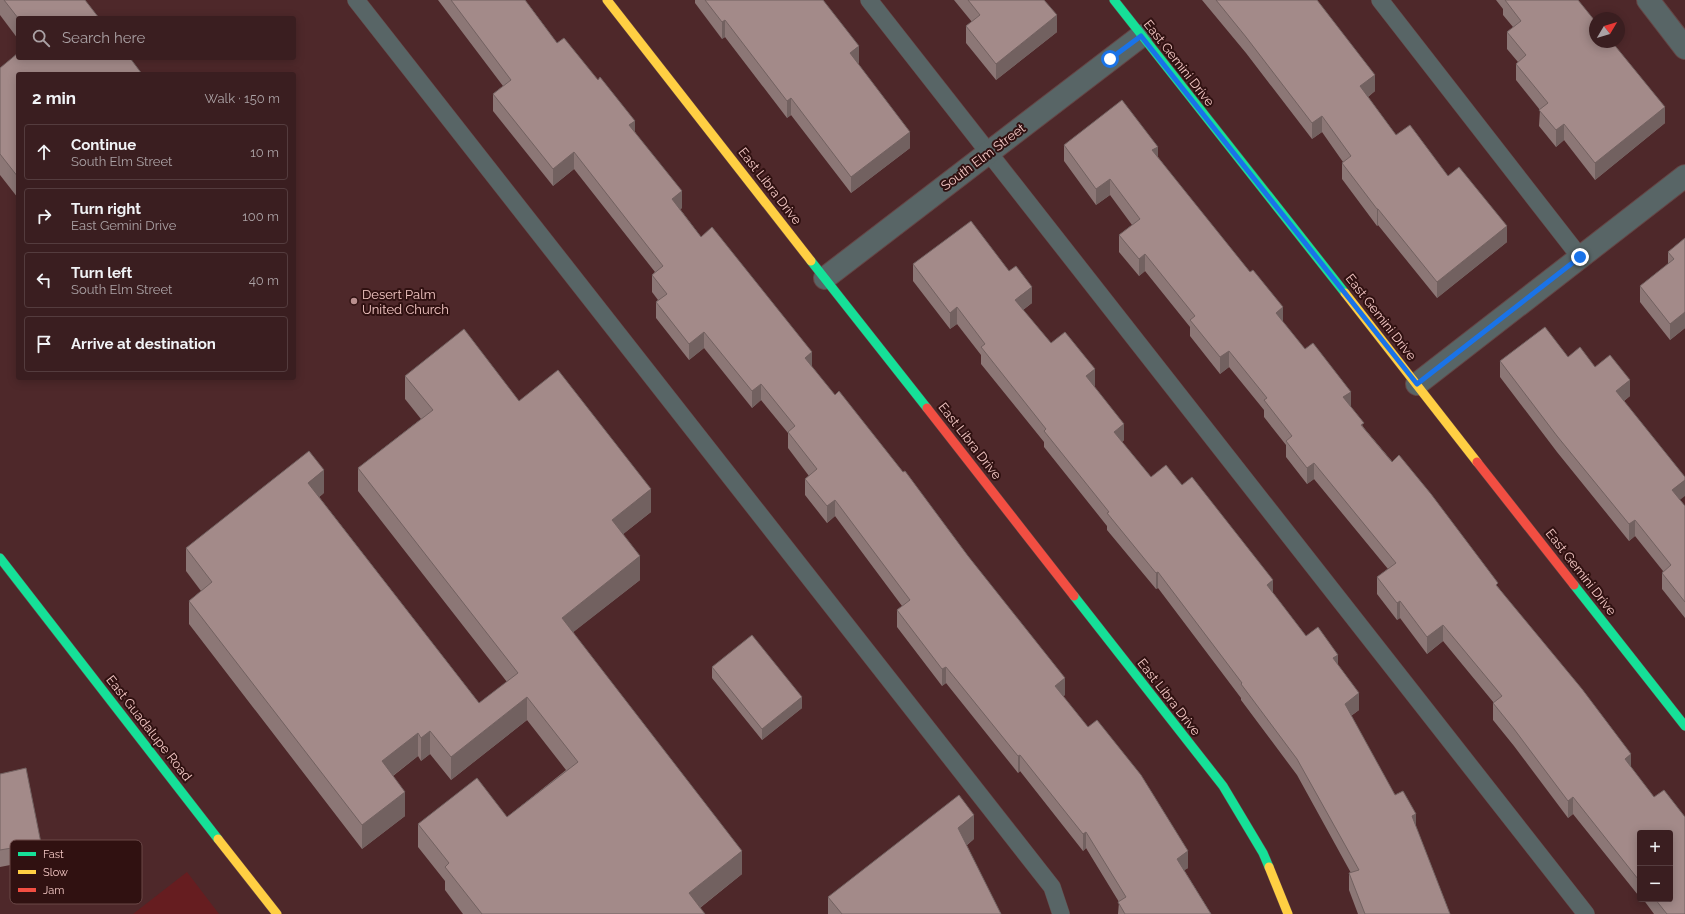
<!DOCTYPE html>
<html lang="en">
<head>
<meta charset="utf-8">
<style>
	body { margin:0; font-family:Raleway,sans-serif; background:#412729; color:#f1f3f6 }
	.controls { position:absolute; right:12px; bottom:12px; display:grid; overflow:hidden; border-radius:4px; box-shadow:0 2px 10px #0003 }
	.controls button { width:36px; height:36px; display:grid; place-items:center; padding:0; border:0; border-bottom:1px solid #543c3e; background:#3a1e20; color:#f1f3f6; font:20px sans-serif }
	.compass { position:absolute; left:1589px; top:12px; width:36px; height:36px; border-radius:50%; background:#3a1e20; box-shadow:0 2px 10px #0003; rotate:52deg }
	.stop { position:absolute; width:12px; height:12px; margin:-9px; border:3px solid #1a73e8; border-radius:50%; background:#fff }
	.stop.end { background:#1a73e8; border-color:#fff; box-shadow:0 1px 4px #0008 }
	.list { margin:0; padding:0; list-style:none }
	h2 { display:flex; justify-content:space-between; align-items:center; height:52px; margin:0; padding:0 16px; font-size:17px }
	h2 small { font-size:13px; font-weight:400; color:#aba2a5 }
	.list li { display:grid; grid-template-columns:26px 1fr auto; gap:12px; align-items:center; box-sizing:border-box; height:56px; margin:0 8px 8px; padding:0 8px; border:1px solid #543c3e; border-radius:4px }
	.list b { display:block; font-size:15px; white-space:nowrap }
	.list p { margin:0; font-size:13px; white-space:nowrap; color:#aba2a5 }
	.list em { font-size:13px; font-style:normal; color:#aba2a5 }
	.icon { flex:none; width:22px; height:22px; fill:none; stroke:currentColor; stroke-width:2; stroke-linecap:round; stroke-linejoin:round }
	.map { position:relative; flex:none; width:1685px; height:914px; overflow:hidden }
	.search { position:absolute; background:#3a1e20; box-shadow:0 2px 10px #0003; left:16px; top:16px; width:280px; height:44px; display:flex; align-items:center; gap:10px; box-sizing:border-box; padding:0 14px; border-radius:4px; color:#aba2a5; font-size:15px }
	.panel { position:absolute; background:#3a1e20; box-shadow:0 2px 10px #0003; left:16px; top:72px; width:280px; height:308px; border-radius:4px }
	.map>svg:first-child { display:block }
	.built { fill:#661d20 }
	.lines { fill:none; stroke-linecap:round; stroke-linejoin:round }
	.lane-casing { stroke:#654545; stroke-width:18 }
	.street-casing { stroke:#654545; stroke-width:24 }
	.fast-casing { stroke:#654545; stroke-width:10 }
	.slow-casing { stroke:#654545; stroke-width:10 }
	.jam-casing { stroke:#654545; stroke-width:10 }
	.lane { stroke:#586566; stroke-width:17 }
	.street { stroke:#586566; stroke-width:22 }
	.fast { stroke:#16e098; stroke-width:9 }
	.slow { stroke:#ffcf43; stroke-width:9 }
	.jam { stroke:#f24e42; stroke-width:9 }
	.wall { fill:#8c7776 }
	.shaded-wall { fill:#726160 }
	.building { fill:#a38a89; stroke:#726160 }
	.route { stroke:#1a73e8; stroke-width:5 }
	.poi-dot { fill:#b98f8e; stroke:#301111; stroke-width:1.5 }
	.labels { text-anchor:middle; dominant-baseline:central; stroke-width:4; stroke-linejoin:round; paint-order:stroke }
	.street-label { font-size:13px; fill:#f3c7c4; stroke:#301111 }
	.poi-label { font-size:13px; fill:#f3c7c4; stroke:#301111; text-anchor:start }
	.key { fill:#301111; stroke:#6a4847; stroke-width:1 }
	.key-label { font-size:11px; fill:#f3c7c4 }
</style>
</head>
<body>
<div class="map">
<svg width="1685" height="914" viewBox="0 0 1685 914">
	<rect width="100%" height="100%" fill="#4e282a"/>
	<!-- built -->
	<path class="built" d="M 187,872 L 219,914 L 133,914 Z"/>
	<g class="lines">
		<defs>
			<path id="lane" d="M 356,0 L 1052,887 L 1061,914
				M 869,0 L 1586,914
				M 1380,0 L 1580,257"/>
			<path id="street" d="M 1648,0 L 1685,48
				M 825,278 L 1141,36
				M 1417,384 L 1685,176"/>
			<path id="fast" d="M 1114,0 L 1345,293
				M 811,261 L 927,408
				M 0,558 L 218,839
				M 1574,585 L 1685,726
				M 1074,596 L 1223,786 L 1263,853 L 1269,867"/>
			<path id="slow" d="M 607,0 L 811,261
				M 1345,293 L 1477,462
				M 218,839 L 277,914
				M 1269,867 L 1288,914"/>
			<path id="jam" d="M 927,408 L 1074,596
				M 1477,462 L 1574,585"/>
		</defs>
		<!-- lane casing -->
		<use href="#lane" class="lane-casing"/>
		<!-- street casing -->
		<use href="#street" class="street-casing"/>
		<!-- fast casing -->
		<use href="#fast" class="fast-casing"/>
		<!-- slow casing -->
		<use href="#slow" class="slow-casing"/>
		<!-- jam casing -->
		<use href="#jam" class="jam-casing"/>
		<!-- lane -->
		<use href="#lane" class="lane"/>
		<!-- street -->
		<use href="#street" class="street"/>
		<!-- fast -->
		<use href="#fast" class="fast"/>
		<!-- slow -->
		<use href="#slow" class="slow"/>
		<!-- jam -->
		<use href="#jam" class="jam"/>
	</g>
	<!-- wall -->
	<path class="wall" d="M 0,0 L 85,0 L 18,18 L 18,39 L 0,15 Z
		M 438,0 L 525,0 L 557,43 L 635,132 L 682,208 L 680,209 L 701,237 L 812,367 L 1065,695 L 1063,696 L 1188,868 L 1184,870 L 1211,914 L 1118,914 L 1119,902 L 1086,848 L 1083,851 L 1020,771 L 1018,773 L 946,683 L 942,686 L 897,627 L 897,610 L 902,606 L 835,516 L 827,523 L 805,495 L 805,479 L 809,476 L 788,448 L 788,433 L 761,400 L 752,408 L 704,348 L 689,360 L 656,318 L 656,302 L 658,300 L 652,292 L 652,275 L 655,272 L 574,169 L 553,186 L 493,111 L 493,94 L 503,86 Z
		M 695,0 L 823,0 L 859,63 L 858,63 L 910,148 L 851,193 L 791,115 L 787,118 L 725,37 L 722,39 L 695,3 Z
		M 954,0 L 1044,0 L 1057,32 L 996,80 L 966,43 L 966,26 L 972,22 Z
		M 1202,0 L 1317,0 L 1375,91 L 1368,97 L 1396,135 L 1448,176 L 1507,242 L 1437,298 L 1378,225 L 1377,226 L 1342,179 L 1342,163 L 1343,162 L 1322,132 L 1312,139 L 1246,53 Z
		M 1496,0 L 1578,0 L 1665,123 L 1595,180 L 1564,140 L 1556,147 L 1539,126 L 1540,110 L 1516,80 L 1516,64 L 1518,62 L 1507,49 L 1507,32 L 1513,27 L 1503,15 L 1503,9 Z
		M 0,68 L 18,74 L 18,198 L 0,175 Z
		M 1064,145 L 1158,157 L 1283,322 L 1351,407 L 1364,428 L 1498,587 L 1631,767 L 1685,914 L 1654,914 L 1643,899 L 1670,899 L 1640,833 L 1640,896 L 1639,895 L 1638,895 L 1573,814 L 1568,818 L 1514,746 L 1493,720 L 1493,703 L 1494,703 L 1443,641 L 1427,654 L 1400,618 L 1397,620 L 1377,594 L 1377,577 L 1388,569 L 1314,479 L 1307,484 L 1286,457 L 1286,445 L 1264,417 L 1264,410 L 1229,367 L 1220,374 L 1190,336 L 1190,327 L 1145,271 L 1139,276 L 1119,252 L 1119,235 L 1132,225 L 1110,195 L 1096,205 L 1064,161 Z
		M 1685,238 L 1685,328 L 1670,340 L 1640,302 L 1640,286 L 1668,264 L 1668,252 Z
		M 913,264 L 1032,303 L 1023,310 L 1051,343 L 1095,386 L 1094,386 L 1124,440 L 1122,442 L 1151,477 L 1182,485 L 1273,593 L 1306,636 L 1338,665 L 1359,710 L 1351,716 L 1395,795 L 1416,827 L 1450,914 L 1358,914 L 1349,890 L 1349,873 L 1351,873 L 1297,775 L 1241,700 L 1241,698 L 1158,588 L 1156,589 L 1107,530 L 1107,526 L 1044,447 L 1044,442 L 981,364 L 981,355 L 957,324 L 950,329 L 913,281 Z
		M 1500,361 L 1595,367 L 1630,396 L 1624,401 L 1680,500 L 1685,506 L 1685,618 L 1662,589 L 1662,573 L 1663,571 L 1635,536 L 1629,541 L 1557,452 L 1500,377 Z
		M 405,376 L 519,401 L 651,512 L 623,534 L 640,580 L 573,632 L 742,874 L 700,908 L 705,914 L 463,914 L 445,890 L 445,881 L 418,847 L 418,824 L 507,817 L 566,770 L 527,720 L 451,780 L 430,754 L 421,761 L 418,756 L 393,776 L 405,816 L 362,849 L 189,624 L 189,601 L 201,591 L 186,571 L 186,548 L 324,493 L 319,497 L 479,703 L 507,682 L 358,491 L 358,468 L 421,419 L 405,399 Z
		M 712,667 L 802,708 L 762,740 L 712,678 Z
		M 0,774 L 41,843 L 41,859 L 0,867 Z
		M 974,839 L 966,846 L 1001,914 L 828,914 L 828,897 Z"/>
	<!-- shaded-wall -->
	<path class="shaded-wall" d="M 1057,15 L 1057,32 L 996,80 L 996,64 Z
		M 725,20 L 725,37 L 722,39 L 722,22 Z
		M 859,46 L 859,63 L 850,69 L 850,53 Z
		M 1375,75 L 1375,91 L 1360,103 L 1360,86 Z
		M 791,98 L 791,115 L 787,118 L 787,101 Z
		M 1665,107 L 1665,123 L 1595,180 L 1595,163 Z
		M 1322,116 L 1322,132 L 1312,139 L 1312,123 Z
		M 635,121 L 635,137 L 629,125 Z
		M 1564,124 L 1564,140 L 1556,147 L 1556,130 Z
		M 910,132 L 910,148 L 851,193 L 851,177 Z
		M 1158,147 L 1158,163 L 1152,150 Z
		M 574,152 L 574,169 L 553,186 L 553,169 Z
		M 1110,179 L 1110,195 L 1096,205 L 1096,189 Z
		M 682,191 L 682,208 L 672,216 L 672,199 Z
		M 1377,209 L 1378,209 L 1378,225 L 1377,226 Z
		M 1507,226 L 1507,242 L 1437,298 L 1437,282 Z
		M 1145,254 L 1145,271 L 1139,276 L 1139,259 Z
		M 1032,287 L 1032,303 L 1015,316 L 1015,300 Z
		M 957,307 L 957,324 L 950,329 L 950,313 Z
		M 1283,307 L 1283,324 L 1276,313 Z
		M 1685,312 L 1685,328 L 1670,340 L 1670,324 Z
		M 704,332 L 704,348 L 689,360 L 689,344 Z
		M 1229,351 L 1229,367 L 1220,374 L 1220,357 Z
		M 812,352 L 812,369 L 805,358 Z
		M 1095,369 L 1095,386 L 1086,392 L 1086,376 Z
		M 1630,380 L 1630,396 L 1616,407 L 1616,391 Z
		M 761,384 L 761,400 L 752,408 L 752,391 Z
		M 1351,392 L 1351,408 L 1343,397 Z
		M 1124,424 L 1124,440 L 1114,448 L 1114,432 Z
		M 1314,463 L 1314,479 L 1307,484 L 1307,468 Z
		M 324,470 L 324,493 L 308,506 L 308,483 Z
		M 1685,480 L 1685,496 L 1672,506 L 1672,490 Z
		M 651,489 L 651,512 L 612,543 L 612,520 Z
		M 835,500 L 835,516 L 827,523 L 827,506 Z
		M 1635,520 L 1635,536 L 1629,541 L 1629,524 Z
		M 640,556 L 640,580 L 562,641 L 562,618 Z
		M 1158,572 L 1158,588 L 1156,589 L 1156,573 Z
		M 1273,580 L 1273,596 L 1267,585 Z
		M 1400,601 L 1400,618 L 1397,620 L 1397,603 Z
		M 1443,625 L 1443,641 L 1427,654 L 1427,637 Z
		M 1338,655 L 1338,671 L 1333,658 Z
		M 946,667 L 946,683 L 942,686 L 942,669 Z
		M 1065,678 L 1065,695 L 1055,702 L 1055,686 Z
		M 1359,693 L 1359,710 L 1345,720 L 1345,704 Z
		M 527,697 L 527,720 L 451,780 L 451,757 Z
		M 802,697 L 802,708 L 762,740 L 762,729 Z
		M 430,731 L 430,754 L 421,761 L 421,738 Z
		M 418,733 L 418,756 L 382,784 L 382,761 Z
		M 1631,754 L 1631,770 L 1625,759 Z
		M 1020,755 L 1020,771 L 1018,773 L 1018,756 Z
		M 405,792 L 405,816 L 362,849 L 362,825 Z
		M 1573,797 L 1573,814 L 1568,818 L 1568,801 Z
		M 1416,814 L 1416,830 L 1412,816 Z
		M 974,815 L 974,839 L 958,852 L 958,828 Z
		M 1086,832 L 1086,848 L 1083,851 L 1083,834 Z
		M 742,851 L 742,874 L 692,914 L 689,893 Z
		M 1188,851 L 1188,868 L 1177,875 L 1177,859 Z
		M 1639,878 L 1639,895 L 1638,895 L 1638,879 Z"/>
	<!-- building -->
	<path class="building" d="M 4,0 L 85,0 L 99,18 L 18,18 Z
		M 451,0 L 525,0 L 557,43 L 564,38 L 598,80 L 600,77 L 635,121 L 629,125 L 682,191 L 672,199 L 701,237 L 712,227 L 812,352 L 805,358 L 835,395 L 839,391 L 903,472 L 905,471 L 968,556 L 1065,678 L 1055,686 L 1088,727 L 1097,720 L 1141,775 L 1188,851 L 1177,859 L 1211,914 L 1125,914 L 1118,902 L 1126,897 L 1086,832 L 1083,834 L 1020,755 L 1018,756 L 946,667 L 942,669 L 897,610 L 910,600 L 835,500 L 827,506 L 805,479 L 817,469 L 788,432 L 795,426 L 761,384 L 752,391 L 704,332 L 689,344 L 656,302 L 667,294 L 652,275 L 663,266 L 574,152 L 553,169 L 493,94 L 511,80 Z
		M 705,0 L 823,0 L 859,46 L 850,53 L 910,132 L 851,177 L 791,98 L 787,101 L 725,20 L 722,22 Z
		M 968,0 L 1044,0 L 1057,15 L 996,64 L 966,26 L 980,15 Z
		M 1216,0 L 1317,0 L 1375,75 L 1360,86 L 1396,135 L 1410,125 L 1448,176 L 1459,167 L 1507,226 L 1437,282 L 1378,209 L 1377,209 L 1342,163 L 1351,156 L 1322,116 L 1312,123 L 1246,37 Z
		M 1505,0 L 1578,0 L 1595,21 L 1595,42 L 1612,42 L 1665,107 L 1595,163 L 1564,124 L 1556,130 L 1539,110 L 1548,103 L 1516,64 L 1526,55 L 1507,32 L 1521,21 Z
		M 18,53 L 18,58 L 130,58 L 142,74 L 18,74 L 18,177 L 0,154 L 0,68 Z
		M 1122,100 L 1158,147 L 1152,150 L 1250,272 L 1253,270 L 1283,307 L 1276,313 L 1305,349 L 1313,343 L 1351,392 L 1343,397 L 1364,423 L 1361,425 L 1392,462 L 1399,455 L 1431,494 L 1498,583 L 1496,585 L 1582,689 L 1631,754 L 1625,759 L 1654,797 L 1664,790 L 1685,817 L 1685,914 L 1667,914 L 1655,899 L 1670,899 L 1670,833 L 1640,833 L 1640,879 L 1639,878 L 1638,879 L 1573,797 L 1568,801 L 1514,729 L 1493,703 L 1502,696 L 1443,625 L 1427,637 L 1400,601 L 1397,603 L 1377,577 L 1396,563 L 1314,463 L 1307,468 L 1286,441 L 1292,436 L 1264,400 L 1267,398 L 1229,351 L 1220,357 L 1190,320 L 1195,316 L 1145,254 L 1139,259 L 1119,235 L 1140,219 L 1110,179 L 1096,189 L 1064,145 Z
		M 971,221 L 1009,271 L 1016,266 L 1032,287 L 1015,300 L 1051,343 L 1065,332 L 1095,369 L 1086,376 L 1124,424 L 1114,432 L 1151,477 L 1166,465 L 1182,485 L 1192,477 L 1273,580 L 1267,585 L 1306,636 L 1318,627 L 1338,655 L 1333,658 L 1359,693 L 1345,704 L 1395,795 L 1403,791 L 1416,814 L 1412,816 L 1450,914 L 1365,914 L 1349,873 L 1359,870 L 1297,759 L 1241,684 L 1242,683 L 1158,572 L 1156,573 L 1107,513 L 1109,512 L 1044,431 L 1046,429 L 981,347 L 985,344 L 957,307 L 950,313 L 913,264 Z
		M 1685,238 L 1685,312 L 1670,324 L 1640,286 L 1674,259 L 1668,252 Z
		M 1545,327 L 1568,357 L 1580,347 L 1595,367 L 1610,355 L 1630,380 L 1616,391 L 1685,477 L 1685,480 L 1672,490 L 1685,506 L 1685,602 L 1662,573 L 1671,565 L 1635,520 L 1629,524 L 1557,436 L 1500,361 Z
		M 464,329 L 519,401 L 558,370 L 651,489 L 612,520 L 640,556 L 562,618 L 742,851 L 689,893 L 705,914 L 482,914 L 445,867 L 449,863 L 418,824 L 477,778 L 507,817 L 578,762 L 527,697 L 451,757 L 430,731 L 421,738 L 418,733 L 382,761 L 405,792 L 362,825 L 189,601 L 212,582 L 186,548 L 309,451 L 324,470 L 308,483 L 479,703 L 518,673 L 358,468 L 433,410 L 405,376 Z
		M 752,635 L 802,697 L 762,729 L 712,667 Z
		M 26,768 L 41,843 L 0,850 L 0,774 Z
		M 959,795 L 974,815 L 958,828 L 1001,914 L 842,914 L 828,897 Z"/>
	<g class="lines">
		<!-- route -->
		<path class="route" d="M 1110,59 L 1141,36 L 1417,384 L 1580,257"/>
	</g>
	<!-- markers -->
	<circle class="poi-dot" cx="354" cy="301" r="4"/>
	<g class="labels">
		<!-- street labels -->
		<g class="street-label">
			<text transform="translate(1179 63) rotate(52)">East Gemini Drive</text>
			<text transform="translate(983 157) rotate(-37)">South Elm Street</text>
			<text transform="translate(770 186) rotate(52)">East Libra Drive</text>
			<text transform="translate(1381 317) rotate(52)">East Gemini Drive</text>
			<text transform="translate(970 441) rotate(52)">East Libra Drive</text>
			<text transform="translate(1581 572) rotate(52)">East Gemini Drive</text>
			<text transform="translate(1169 697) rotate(52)">East Libra Drive</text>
			<text transform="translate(149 728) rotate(52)">East Guadalupe Road</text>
		</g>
		<!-- poi labels -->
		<g class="poi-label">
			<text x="362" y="294">Desert Palm<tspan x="362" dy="15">United Church</tspan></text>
		</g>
	</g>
	<!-- legend -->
	<rect x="10" y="840" width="132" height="64" rx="6" class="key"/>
	<rect x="18" y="852" width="18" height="4" fill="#16e098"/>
	<rect x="18" y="870" width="18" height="4" fill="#ffcf43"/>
	<rect x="18" y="888" width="18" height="4" fill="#f24e42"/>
	<g class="key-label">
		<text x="43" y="858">Fast</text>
		<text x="43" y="876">Slow</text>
		<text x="43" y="894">Jam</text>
	</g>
</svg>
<div class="controls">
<button>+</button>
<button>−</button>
</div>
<svg class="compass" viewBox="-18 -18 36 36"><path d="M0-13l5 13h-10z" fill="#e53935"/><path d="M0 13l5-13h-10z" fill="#aba2a5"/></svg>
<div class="stop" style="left:1110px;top:59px"></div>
<div class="stop end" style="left:1580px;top:257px"></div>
<div class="search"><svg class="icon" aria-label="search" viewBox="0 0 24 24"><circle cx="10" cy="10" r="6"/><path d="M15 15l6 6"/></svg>Search here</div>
<section class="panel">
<h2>2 min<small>Walk · 150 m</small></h2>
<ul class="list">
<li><svg class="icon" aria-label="ahead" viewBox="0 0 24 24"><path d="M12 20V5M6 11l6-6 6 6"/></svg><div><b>Continue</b><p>South Elm Street</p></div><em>10 m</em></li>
<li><svg class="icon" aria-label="right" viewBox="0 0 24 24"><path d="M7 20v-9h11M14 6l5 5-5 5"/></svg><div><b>Turn right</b><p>East Gemini Drive</p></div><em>100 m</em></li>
<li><svg class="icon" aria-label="left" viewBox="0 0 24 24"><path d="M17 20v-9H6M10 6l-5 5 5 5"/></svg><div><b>Turn left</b><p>South Elm Street</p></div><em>40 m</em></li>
<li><svg class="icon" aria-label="arrive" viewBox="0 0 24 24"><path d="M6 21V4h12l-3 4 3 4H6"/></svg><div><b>Arrive at destination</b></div></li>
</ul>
</section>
</div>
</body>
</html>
